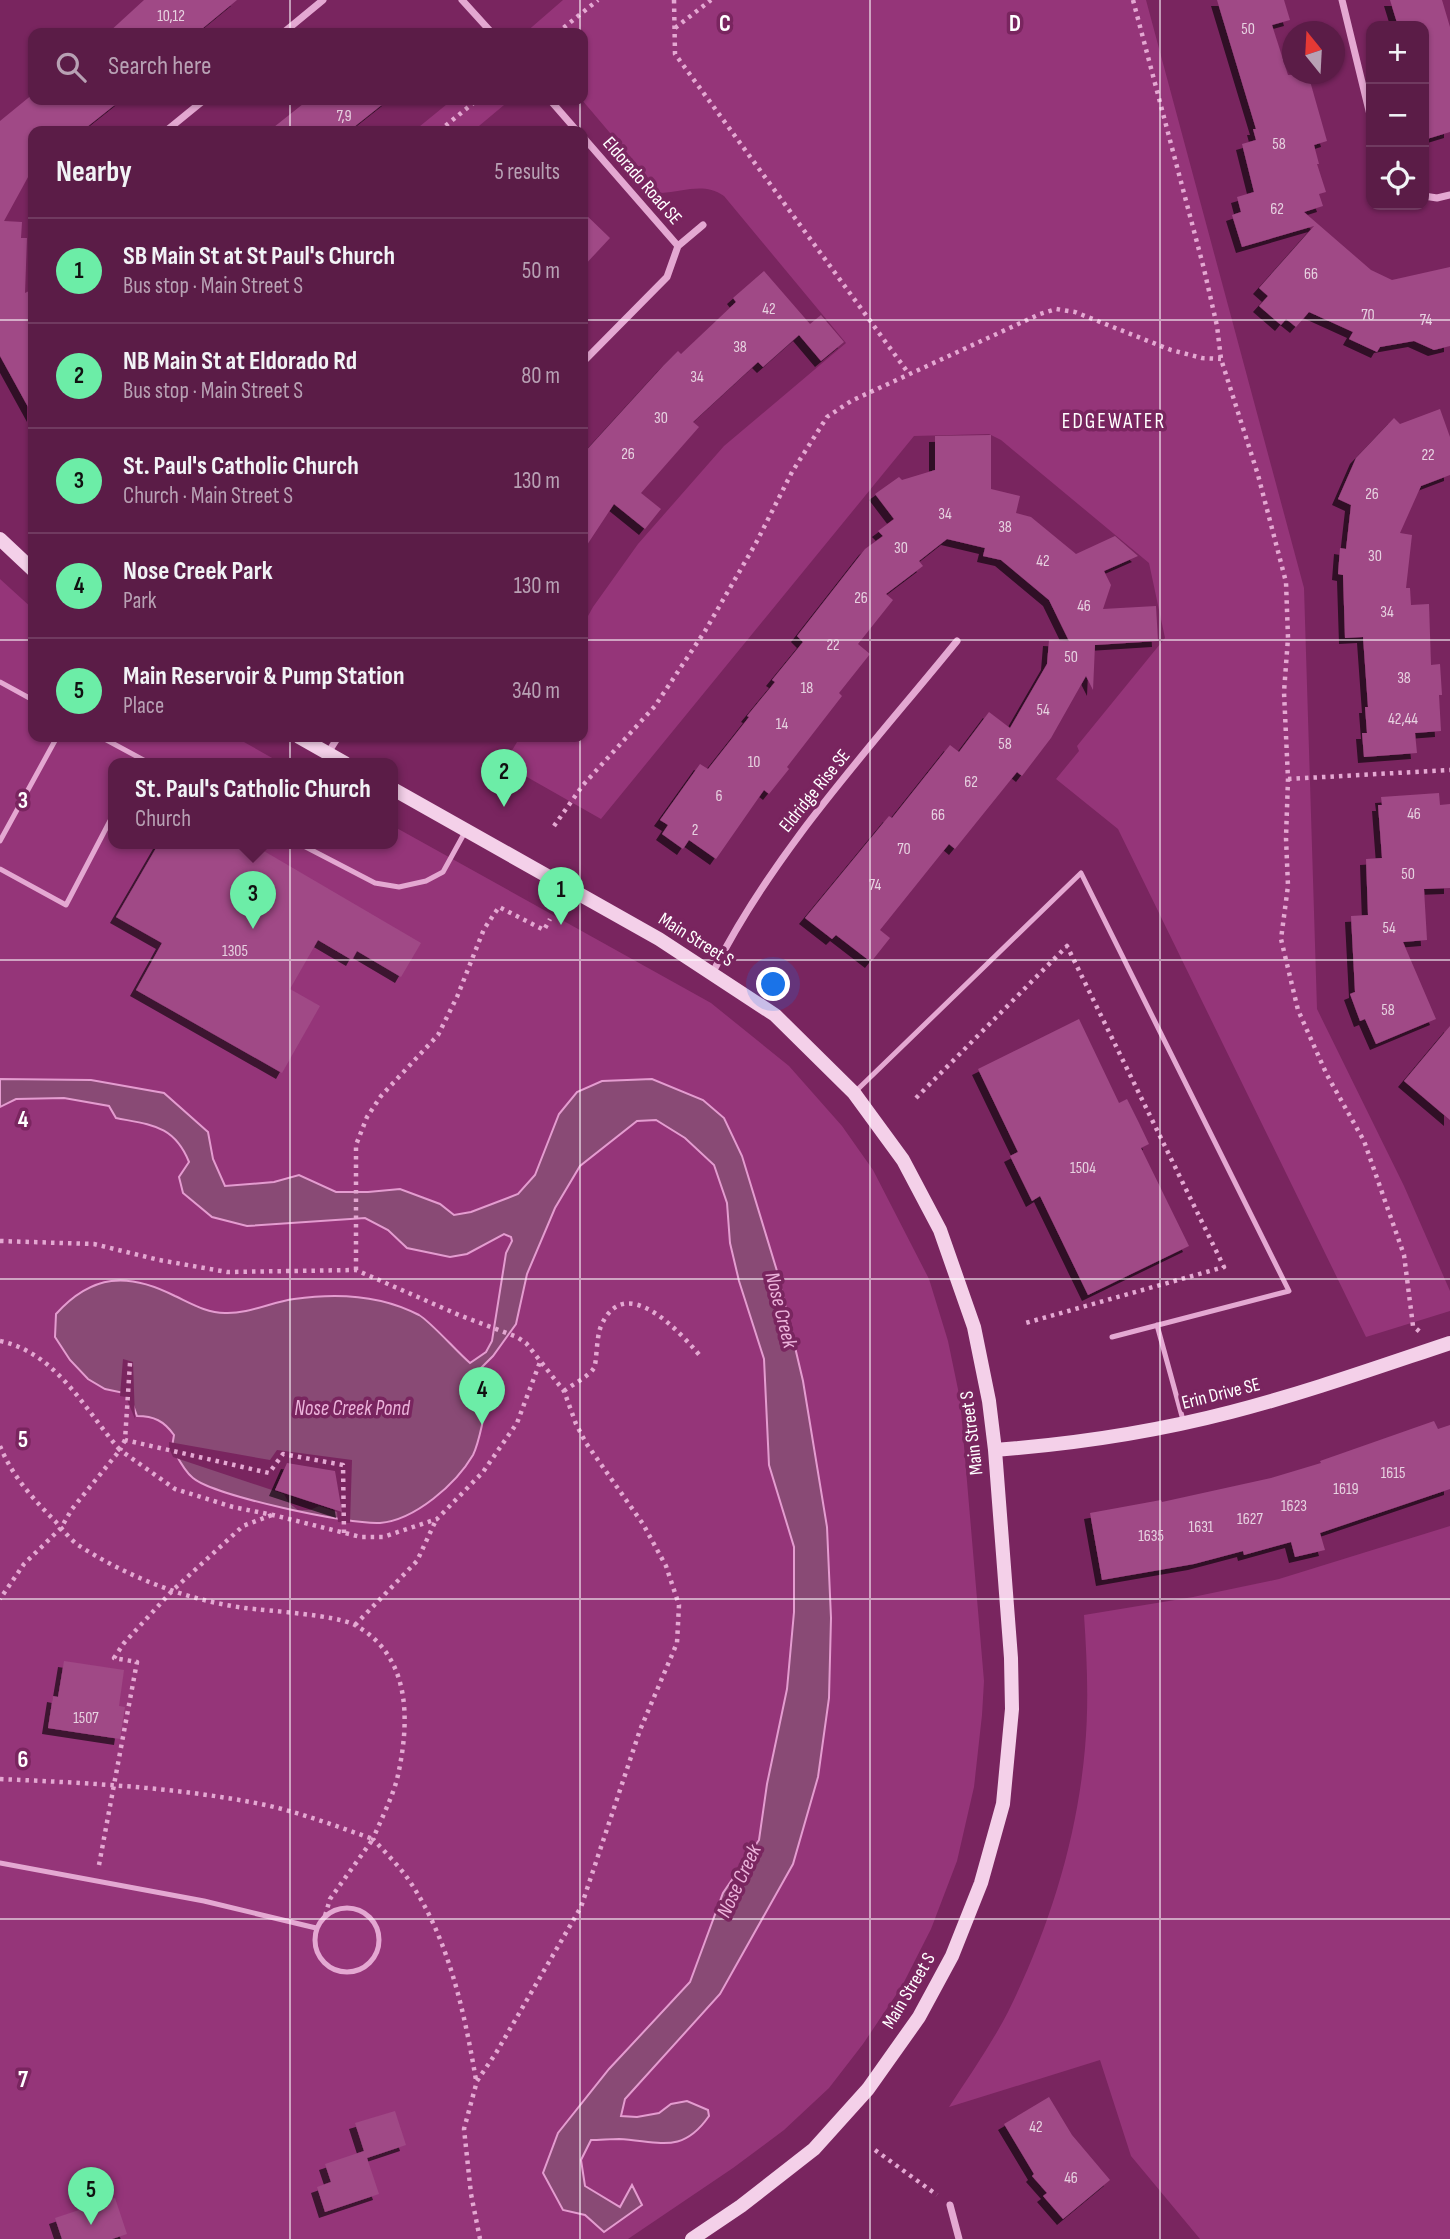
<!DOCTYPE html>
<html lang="en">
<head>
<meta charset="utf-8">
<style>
	body { margin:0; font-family:"Sofia Sans Condensed",sans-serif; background:#61254e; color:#f1f3f6 }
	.controls { position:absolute; right:21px; top:21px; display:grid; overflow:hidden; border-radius:14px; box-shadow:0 2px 5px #0004 }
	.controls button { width:63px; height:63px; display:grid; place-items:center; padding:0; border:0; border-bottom:2px solid #703a60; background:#5b1c47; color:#f1f3f6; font:35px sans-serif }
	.compass { position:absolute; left:1282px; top:21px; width:63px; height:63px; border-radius:50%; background:#5b1c47; box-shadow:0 2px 5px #0004; rotate:342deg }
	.you { position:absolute; left:774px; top:985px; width:24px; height:24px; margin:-18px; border:5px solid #fff; border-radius:50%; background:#1a73e8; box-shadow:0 0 0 10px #1a73e833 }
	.badge { display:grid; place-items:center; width:46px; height:46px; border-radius:50%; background:#6ceda7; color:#111; font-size:23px; font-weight:700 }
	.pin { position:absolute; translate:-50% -58px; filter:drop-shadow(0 2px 4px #0008) }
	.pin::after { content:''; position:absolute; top:37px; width:24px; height:21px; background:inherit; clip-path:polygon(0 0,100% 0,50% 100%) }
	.popup { position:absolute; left:108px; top:758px; width:290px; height:91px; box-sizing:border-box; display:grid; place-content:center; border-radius:14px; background:#5b1c47; filter:drop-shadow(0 2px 5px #0005); font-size:23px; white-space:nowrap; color:#b8a1b4 }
	.popup b { font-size:26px; color:#f1f3f6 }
	.popup::after { content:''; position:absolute; left:50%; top:100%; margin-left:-14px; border:14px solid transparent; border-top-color:#5b1c47 }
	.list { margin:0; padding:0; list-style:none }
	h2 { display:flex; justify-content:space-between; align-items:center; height:91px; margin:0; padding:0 28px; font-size:30px }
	h2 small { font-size:23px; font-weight:400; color:#b8a1b4 }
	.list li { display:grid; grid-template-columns:46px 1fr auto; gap:21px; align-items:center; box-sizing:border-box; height:105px; padding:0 28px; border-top:2px solid #703a60 }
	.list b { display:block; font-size:26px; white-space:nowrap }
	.list p { margin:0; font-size:23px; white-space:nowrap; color:#b8a1b4 }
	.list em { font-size:23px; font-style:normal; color:#b8a1b4 }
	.icon { flex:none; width:38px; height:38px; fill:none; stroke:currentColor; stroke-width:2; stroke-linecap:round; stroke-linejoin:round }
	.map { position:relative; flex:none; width:1450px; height:2239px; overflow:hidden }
	.search { position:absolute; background:#5b1c47; box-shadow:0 2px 5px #0004; left:28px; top:28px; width:560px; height:77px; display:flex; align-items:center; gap:18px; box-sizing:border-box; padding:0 24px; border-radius:14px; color:#b8a1b4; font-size:26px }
	.panel { position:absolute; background:#5b1c47; box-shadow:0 2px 5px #0004; left:28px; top:126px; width:560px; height:616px; border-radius:14px }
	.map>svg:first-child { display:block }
	.green { fill:#953579 }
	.water { fill:#894a75; stroke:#e49cd0; stroke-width:2 }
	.pier { fill:#79255f }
	.building { fill:#a04986; filter:url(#shadow) }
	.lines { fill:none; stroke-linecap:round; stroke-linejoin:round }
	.path { stroke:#e4a8d2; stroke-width:4.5; stroke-dasharray:3.5 5; stroke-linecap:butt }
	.lane { stroke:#e4a8d2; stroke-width:5 }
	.street { stroke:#e4a8d2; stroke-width:7 }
	.secondary { stroke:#f4d0e9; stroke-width:14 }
	.grid { fill:none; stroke:#fff; stroke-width:2; stroke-opacity:0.55 }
	.labels { text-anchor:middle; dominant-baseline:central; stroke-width:7; stroke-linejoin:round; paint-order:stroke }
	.number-label { font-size:16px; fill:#e7d2e1 }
	.street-label { font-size:19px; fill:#fff; stroke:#79255f }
	.neighbourhood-label { font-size:21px; letter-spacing:2px; fill:#fff; stroke:#79255f }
	.water-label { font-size:21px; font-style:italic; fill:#ecb3db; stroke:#79255f }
	.grid-label { font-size:23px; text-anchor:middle; font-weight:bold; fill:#fff; stroke:#79255f; stroke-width:7; stroke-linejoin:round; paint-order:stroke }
</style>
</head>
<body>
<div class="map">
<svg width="1450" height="2239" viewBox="0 0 1450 2239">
	<defs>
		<filter id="shadow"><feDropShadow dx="-6" dy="6" stdDeviation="0" flood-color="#0009"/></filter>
	</defs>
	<rect width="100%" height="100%" fill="#79255f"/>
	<!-- green -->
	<path class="green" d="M 563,0 L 1146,0 L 1304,588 L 1317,1009 L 1404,1186 L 1450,1291 L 1450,1311 L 1366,1337 L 1118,829 L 1056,779 L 1079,751 L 1077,746 L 1165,638 L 1149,563 L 1001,440 L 989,434 L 914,436 L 601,819 L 504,764 L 520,737 L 583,737 L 583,625 L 593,607 L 638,544 L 724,446 L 846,343 L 724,196 C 703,182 684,192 661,193 L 582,100 L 583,33 L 525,33 Z
		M 452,100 L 510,100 L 473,131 L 414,131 Z
		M 0,579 L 33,609 L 33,737 L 235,737 L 281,763 L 113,763 L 113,843 L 393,843 L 393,826 L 711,1003 L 789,1066 L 842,1126 L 873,1170 L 929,1279 L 948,1341 L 960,1399 L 984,1681 L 982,1715 L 974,1787 L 957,1861 L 931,1929 L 902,1986 L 863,2044 L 829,2088 L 784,2130 L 733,2168 L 628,2239 L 0,2239 Z
		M 1450,1526 L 1450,2239 L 1200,2239 L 1131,2156 L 1100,2060 L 949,2107 C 969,2076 991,2045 1008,2012 C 1049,1929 1077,1840 1085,1748 C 1089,1704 1087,1659 1084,1615 L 1193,1597 L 1279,1579 Z"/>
	<!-- water -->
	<path class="water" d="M 0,1079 L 91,1080 L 164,1093 L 208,1132 L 213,1159 L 225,1186 L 274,1182 L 299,1175 L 336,1192 L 368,1192 L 400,1189 L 440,1204 L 454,1215 L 471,1212 L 518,1194 L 535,1175 L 559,1114 L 577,1092 L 602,1081 L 652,1079 L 703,1100 L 724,1118 L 742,1156 L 777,1271 L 803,1381 L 827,1527 L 831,1618 L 829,1698 L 818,1777 L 793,1864 L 720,1994 L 625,2099 L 621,2116 L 637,2117 L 659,2113 L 671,2104 L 687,2101 L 708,2110 L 709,2116 C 682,2155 659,2141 619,2139 C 610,2139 600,2140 591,2140 L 581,2160 L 585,2186 L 620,2207 L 632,2185 L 642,2205 L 604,2232 L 585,2215 L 563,2210 L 543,2173 L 558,2133 L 609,2069 L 690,1982 L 723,1893 L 759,1840 L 767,1784 L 787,1689 L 794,1612 L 794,1547 L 769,1465 L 764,1359 L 739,1281 L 730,1243 L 727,1203 L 714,1165 L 685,1138 L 656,1120 L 637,1121 L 580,1166 L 555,1208 L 527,1274 L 516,1324 L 493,1356 L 476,1373 C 477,1390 486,1408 482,1425 C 480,1434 477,1447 473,1455 C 456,1484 415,1520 380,1523 C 351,1525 214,1496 193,1478 C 184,1471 178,1458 172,1447 L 174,1435 C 164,1421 154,1416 137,1416 L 129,1394 L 105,1389 L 88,1379 L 70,1360 L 55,1337 L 56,1314 C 92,1274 128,1272 175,1296 C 192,1304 207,1313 225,1313 C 248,1314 272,1302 294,1299 C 335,1293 381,1295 419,1315 C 431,1322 457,1352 470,1363 L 486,1352 L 492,1341 L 506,1253 L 512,1241 L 511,1237 L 504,1234 L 467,1254 L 450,1257 L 407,1248 L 388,1230 L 365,1218 L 247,1226 L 212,1217 L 183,1193 L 179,1177 L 189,1162 C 174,1125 151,1125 116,1118 L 109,1106 L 64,1098 L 16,1099 L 0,1107 Z"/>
	<!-- pier -->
	<path class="pier" d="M 123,1359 L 133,1362 L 135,1419 L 126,1397 L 120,1396 Z
		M 169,1442 L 270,1460 L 277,1450 L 352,1460 L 350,1523 L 338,1522 L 337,1512 L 319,1506 L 310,1510 L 298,1510 L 289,1503 L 284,1494 L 173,1457 L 169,1448 Z"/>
	<!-- building -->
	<path class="building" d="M 144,0 L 237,0 L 197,33 L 108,33 Z
		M 1217,0 L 1284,0 L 1290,20 L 1272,25 L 1288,75 L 1308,74 L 1327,141 L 1314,145 L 1319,164 L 1317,164 L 1326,192 L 1319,194 L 1323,206 L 1304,212 L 1371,270 L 1392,280 L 1450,267 L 1450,346 L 1434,350 L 1414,341 L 1380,347 L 1377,352 L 1349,339 L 1353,332 L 1309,312 L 1296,327 L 1286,319 L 1281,325 L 1259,306 L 1268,296 L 1259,288 L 1314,226 L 1242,247 L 1232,215 L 1241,212 L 1237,197 L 1254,192 L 1242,144 L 1256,140 L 1253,129 L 1256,129 Z
		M 1390,0 L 1442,0 L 1450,27 L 1450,132 L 1427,139 L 1424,125 L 1424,26 L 1398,26 Z
		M 33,94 L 33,100 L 121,100 L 82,131 L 33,131 L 33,168 L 4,221 L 22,222 L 21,238 L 27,238 L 25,293 L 33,289 L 33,416 L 0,356 L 0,121 Z
		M 308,100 L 388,100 L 349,131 L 269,131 Z
		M 583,212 L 610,238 L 583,267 Z
		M 764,271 L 810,324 L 821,315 L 844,342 L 821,361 L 799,335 L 763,367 L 758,362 L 693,422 L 699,427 L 641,493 L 661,509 L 645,529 L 614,504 L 583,551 L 583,454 L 664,365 L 678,351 L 681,354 L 736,302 L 733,298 Z
		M 1440,409 L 1450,437 L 1450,475 L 1421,486 L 1400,533 L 1412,535 L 1406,588 L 1410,588 L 1411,605 L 1429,604 L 1431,665 L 1440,664 L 1442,695 L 1439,695 L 1441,731 L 1415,733 L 1417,753 L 1364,757 L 1362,733 L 1367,733 L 1365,707 L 1368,707 L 1363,637 L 1345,638 L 1343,575 L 1338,574 L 1340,548 L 1346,549 L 1351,505 L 1338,499 L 1356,458 L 1394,418 L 1400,424 Z
		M 991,435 L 991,489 L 1020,496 L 1016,513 L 1031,517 L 1076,554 L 1115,536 L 1138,556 L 1104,571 L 1111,585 L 1103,609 L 1156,606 L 1158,641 L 1095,645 L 1093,690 L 1086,676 L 1051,738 L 1022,776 L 1017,772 L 955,849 L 949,844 L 880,930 L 890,938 L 871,962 L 836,935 L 832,939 L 805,918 L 889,816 L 892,818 L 950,745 L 959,752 L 989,712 L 1010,728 L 1047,664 L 1049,640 L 1069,641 L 1049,600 L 1001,560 L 983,556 L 985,548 L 947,539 L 919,561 L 923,566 L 886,594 L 893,600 L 858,644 L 870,654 L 839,693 L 842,696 L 787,767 L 789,769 L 769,794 L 764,790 L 716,859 L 689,840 L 683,849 L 662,834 L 668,825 L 660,820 L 700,764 L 708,769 L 749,717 L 747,716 L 775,682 L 772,680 L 803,642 L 797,636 L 865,549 L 883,536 L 878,531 L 894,519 L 875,494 L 899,477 L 902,480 L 935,470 L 935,436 Z
		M 1439,793 L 1440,805 L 1450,804 L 1450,888 L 1424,889 L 1427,940 L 1403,942 L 1436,1019 L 1376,1044 L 1365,1019 L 1360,1021 L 1350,994 L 1355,992 L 1351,916 L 1368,915 L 1366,859 L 1382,858 L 1378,805 L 1382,805 L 1381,797 Z
		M 159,843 L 250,843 L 421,943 L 401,977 L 357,951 L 352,960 L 318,940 L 290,989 L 320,1006 L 282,1073 L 136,990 L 162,943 L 116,917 Z
		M 1079,1019 L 1119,1103 L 1127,1099 L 1139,1123 L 1149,1144 L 1141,1148 L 1189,1246 L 1088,1295 L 1040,1196 L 1032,1201 L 1010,1156 L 1018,1152 L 978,1069 Z
		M 1450,1026 L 1450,1120 L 1404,1081 Z
		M 1434,1421 L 1438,1429 L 1450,1425 L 1450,1489 L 1320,1533 L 1325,1550 L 1295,1557 L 1291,1542 L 1244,1555 L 1243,1551 L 1194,1564 L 1102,1580 L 1090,1513 L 1161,1500 L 1162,1502 L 1271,1478 L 1321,1463 L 1320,1461 Z
		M 287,1463 L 335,1471 L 342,1512 L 275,1490 Z
		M 64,1661 L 124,1670 L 119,1706 L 125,1707 L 120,1739 L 48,1728 L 53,1696 L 58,1697 Z
		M 1049,2097 L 1072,2135 L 1110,2180 L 1063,2219 L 1043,2196 L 1047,2193 L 1032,2176 L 1034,2174 L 1004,2124 Z
		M 395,2111 L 406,2145 L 367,2158 L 379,2194 L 325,2212 L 317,2187 L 331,2182 L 325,2164 L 364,2151 L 355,2123 Z
		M 115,2198 L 127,2234 L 112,2239 L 62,2239 L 55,2218 Z"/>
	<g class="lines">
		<!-- path -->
		<path class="path" d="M 674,0 L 675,54 L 909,374
			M 1133,0 L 1204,269 L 1217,326 L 1221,359 L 1258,475 L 1286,582 L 1288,638 L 1284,692 L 1288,779 L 1286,838 L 1288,886 L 1281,939 L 1298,1010 L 1327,1075 L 1364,1141 L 1404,1255 L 1413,1326 L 1420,1332
			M 675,28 L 711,0
			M 557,33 L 598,0
			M 439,131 L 477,100
			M 1288,779 L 1450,770
			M 554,826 L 583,785 L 655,706 L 705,631 L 756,543 L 792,472 L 827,417 L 851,401 L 1040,314 L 1056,309 L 1075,312 L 1171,350 L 1202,358 L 1221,359
			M 916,1098 L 1067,946 L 1224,1267 L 1022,1324
			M 0,1241 L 94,1244 L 159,1260 L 227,1272 L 356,1270 L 459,1315 L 517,1337 L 526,1343 L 564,1391 L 576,1424 L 586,1443 L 643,1524 L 666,1566 L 679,1605 L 677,1643 L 640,1730 L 581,1907 L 496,2053 L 477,2081 L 464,2129 L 471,2194 L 480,2239
			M 356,1270 L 356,1145 L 367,1117 L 381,1096 L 438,1035 L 457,997 L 484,929 L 499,907 L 544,930 L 550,919
			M 0,1341 C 57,1353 85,1410 120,1450 L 72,1509 L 61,1528 L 24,1564 L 0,1599
			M 130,1363 L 125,1440 L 269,1473 L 283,1454 L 343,1465 L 344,1533
			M 564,1391 C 573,1384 588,1377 594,1368 C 597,1362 596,1338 601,1326 C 625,1270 681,1333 701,1357
			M 125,1440 L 120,1450 L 175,1489 L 233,1507 L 273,1515 L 361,1537 L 383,1537 L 437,1519 L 483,1472 L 517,1423 L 540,1362
			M 0,1446 C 12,1476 34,1500 56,1522 C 63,1530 70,1539 78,1545 C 128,1577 186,1600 245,1608 C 270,1611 336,1615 355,1625 C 411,1656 410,1720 398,1775 C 393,1797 381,1819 373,1839 C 384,1851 396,1863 406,1876 C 448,1935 464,2010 476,2080
			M 355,1625 L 417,1561 L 436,1520
			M 0,1779 C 87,1783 175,1787 261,1804 C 299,1812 336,1826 373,1839 L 330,1899 L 325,1916
			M 99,1865 L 137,1662 L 114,1658 L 124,1643 L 173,1590 L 243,1526 L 272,1515
			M 875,2150 L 937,2195"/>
		<!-- lane -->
		<path class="lane" d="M 0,682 L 33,700
			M 101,737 L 149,763
			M 0,841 L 57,737
			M 298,843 L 375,883 L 399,887 L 426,881 L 443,872 L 465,832
			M 0,869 L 66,905 L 113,815
			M 856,1091 L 1081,873 L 1289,1291 L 1112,1337
			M 1157,1325 L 1183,1420
			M 0,1863 L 204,1901 L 316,1928
			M315 1940a32 32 0 1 1 64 0a32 32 0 1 1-64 0Z"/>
		<!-- street -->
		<path class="street" d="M 462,0 L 492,33
			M 1342,0 L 1371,119
			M 283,33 L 323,0
			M 550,100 L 577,131
			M 166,131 L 204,100
			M 583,137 L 678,246 L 667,277 L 583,362
			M 1424,196 L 1437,198 L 1450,195
			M 678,246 L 703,225
			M 328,753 L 338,737
			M 713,972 C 775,849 871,747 957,641
			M 950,2205 L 959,2239"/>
		<!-- secondary -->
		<path class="secondary" d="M 0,539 L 33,570
			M 299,737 L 345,763
			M 393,789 L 659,939 L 775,1015 L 854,1093 L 903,1160 L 940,1230 L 974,1327 L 989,1401 L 995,1450 L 1011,1658 L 1012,1709 L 1003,1804 L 981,1883 L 952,1956 L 919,2017 L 868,2089 L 814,2149 L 741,2206 L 692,2239
			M 995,1450 C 1074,1444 1154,1432 1231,1412 C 1305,1393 1378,1367 1450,1343"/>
	</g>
	<!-- grid -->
	<path class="grid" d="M 290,0 L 290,33M 580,0 L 580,33M 870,0 L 870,2239M 1160,0 L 1160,2239M 290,100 L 290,131M 580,100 L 580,131M 0,320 L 33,320M 583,320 L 1450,320M 0,640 L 33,640M 583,640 L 1450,640M 290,737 L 290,2239M 580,737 L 580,2239M 0,960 L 1450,960M 0,1279 L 1450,1279M 0,1599 L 1450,1599M 0,1919 L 1450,1919"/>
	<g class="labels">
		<!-- number labels -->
		<g class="number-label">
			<text x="171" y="16">10,12</text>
			<text x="1248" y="29">50</text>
			<text x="344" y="116">7,9</text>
			<text x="1279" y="144">58</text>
			<text x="1277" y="209">62</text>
			<text x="1311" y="274">66</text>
			<text x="769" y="309">42</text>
			<text x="1368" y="315">70</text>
			<text x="1426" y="320">74</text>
			<text x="740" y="347">38</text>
			<text x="697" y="377">34</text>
			<text x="661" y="418">30</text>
			<text x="628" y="454">26</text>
			<text x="1428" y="455">22</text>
			<text x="1372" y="494">26</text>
			<text x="945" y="514">34</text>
			<text x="1005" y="527">38</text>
			<text x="901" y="548">30</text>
			<text x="1375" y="556">30</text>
			<text x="1043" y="561">42</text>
			<text x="861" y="598">26</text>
			<text x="1084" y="606">46</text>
			<text x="1387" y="612">34</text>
			<text x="833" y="645">22</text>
			<text x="1071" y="657">50</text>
			<text x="1404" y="678">38</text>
			<text x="807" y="688">18</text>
			<text x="1043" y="710">54</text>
			<text x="1403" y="719">42,44</text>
			<text x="782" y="724">14</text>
			<text x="1005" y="744">58</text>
			<text x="754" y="762">10</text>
			<text x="971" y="782">62</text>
			<text x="719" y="796">6</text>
			<text x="1414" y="814">46</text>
			<text x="938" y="815">66</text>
			<text x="695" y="830">2</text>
			<text x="904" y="849">70</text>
			<text x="1408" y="874">50</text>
			<text x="875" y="885">74</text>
			<text x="1389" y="928">54</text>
			<text x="235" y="951">1305</text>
			<text x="1388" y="1010">58</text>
			<text x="1083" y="1168">1504</text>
			<text x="1393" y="1473">1615</text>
			<text x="1346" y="1489">1619</text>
			<text x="1294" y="1506">1623</text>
			<text x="1250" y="1519">1627</text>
			<text x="1201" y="1527">1631</text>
			<text x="1151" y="1536">1635</text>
			<text x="86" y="1718">1507</text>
			<text x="1036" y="2127">42</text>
			<text x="1071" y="2178">46</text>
		</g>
		<!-- street labels -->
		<g class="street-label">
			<text transform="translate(642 181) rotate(49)">Eldorado Road SE</text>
			<text transform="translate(815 791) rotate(-51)">Eldridge Rise SE</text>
			<text transform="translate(696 940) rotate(32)">Main Street S</text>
			<text transform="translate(1221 1394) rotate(-14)">Erin Drive SE</text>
			<text transform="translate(972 1433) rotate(-97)">Main Street S</text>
			<text transform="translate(909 1991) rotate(-59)">Main Street S</text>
		</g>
		<!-- neighbourhood labels -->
		<g class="neighbourhood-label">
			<text x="1114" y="421">EDGEWATER</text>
		</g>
		<!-- water labels -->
		<g class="water-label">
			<text transform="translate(781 1310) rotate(76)">Nose Creek</text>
			<text x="352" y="1408">Nose Creek Pond</text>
			<text transform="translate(739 1881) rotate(-65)">Nose Creek</text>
		</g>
	</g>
	<g class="grid-label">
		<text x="725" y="31">C</text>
		<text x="1015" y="31">D</text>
		<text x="23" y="808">3</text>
		<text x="23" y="1127">4</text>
		<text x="23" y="1447">5</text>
		<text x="23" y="1767">6</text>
		<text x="23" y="2087">7</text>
	</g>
</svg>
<div class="controls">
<button>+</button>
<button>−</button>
<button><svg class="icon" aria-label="locate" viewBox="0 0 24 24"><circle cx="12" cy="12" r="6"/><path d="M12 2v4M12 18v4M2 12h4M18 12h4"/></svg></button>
</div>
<svg class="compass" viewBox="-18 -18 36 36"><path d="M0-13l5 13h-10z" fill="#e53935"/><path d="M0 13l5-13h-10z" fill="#b8a1b4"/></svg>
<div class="you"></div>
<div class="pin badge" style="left:561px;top:925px">1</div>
<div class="pin badge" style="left:504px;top:807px">2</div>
<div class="pin badge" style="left:253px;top:929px">3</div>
<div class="popup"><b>St. Paul's Catholic Church</b>Church</div>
<div class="pin badge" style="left:482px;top:1425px">4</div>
<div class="pin badge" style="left:91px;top:2225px">5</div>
<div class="search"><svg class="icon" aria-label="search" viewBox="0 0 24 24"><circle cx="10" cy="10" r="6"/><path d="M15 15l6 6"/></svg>Search here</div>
<section class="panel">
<h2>Nearby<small>5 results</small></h2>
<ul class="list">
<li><span class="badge">1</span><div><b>SB Main St at St Paul's Church</b><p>Bus stop · Main Street S</p></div><em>50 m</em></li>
<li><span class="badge">2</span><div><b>NB Main St at Eldorado Rd</b><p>Bus stop · Main Street S</p></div><em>80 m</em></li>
<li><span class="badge">3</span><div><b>St. Paul's Catholic Church</b><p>Church · Main Street S</p></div><em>130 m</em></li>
<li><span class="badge">4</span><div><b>Nose Creek Park</b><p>Park</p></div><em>130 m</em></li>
<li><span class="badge">5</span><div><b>Main Reservoir &amp; Pump Station</b><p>Place</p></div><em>340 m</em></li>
</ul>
</section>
</div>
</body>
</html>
